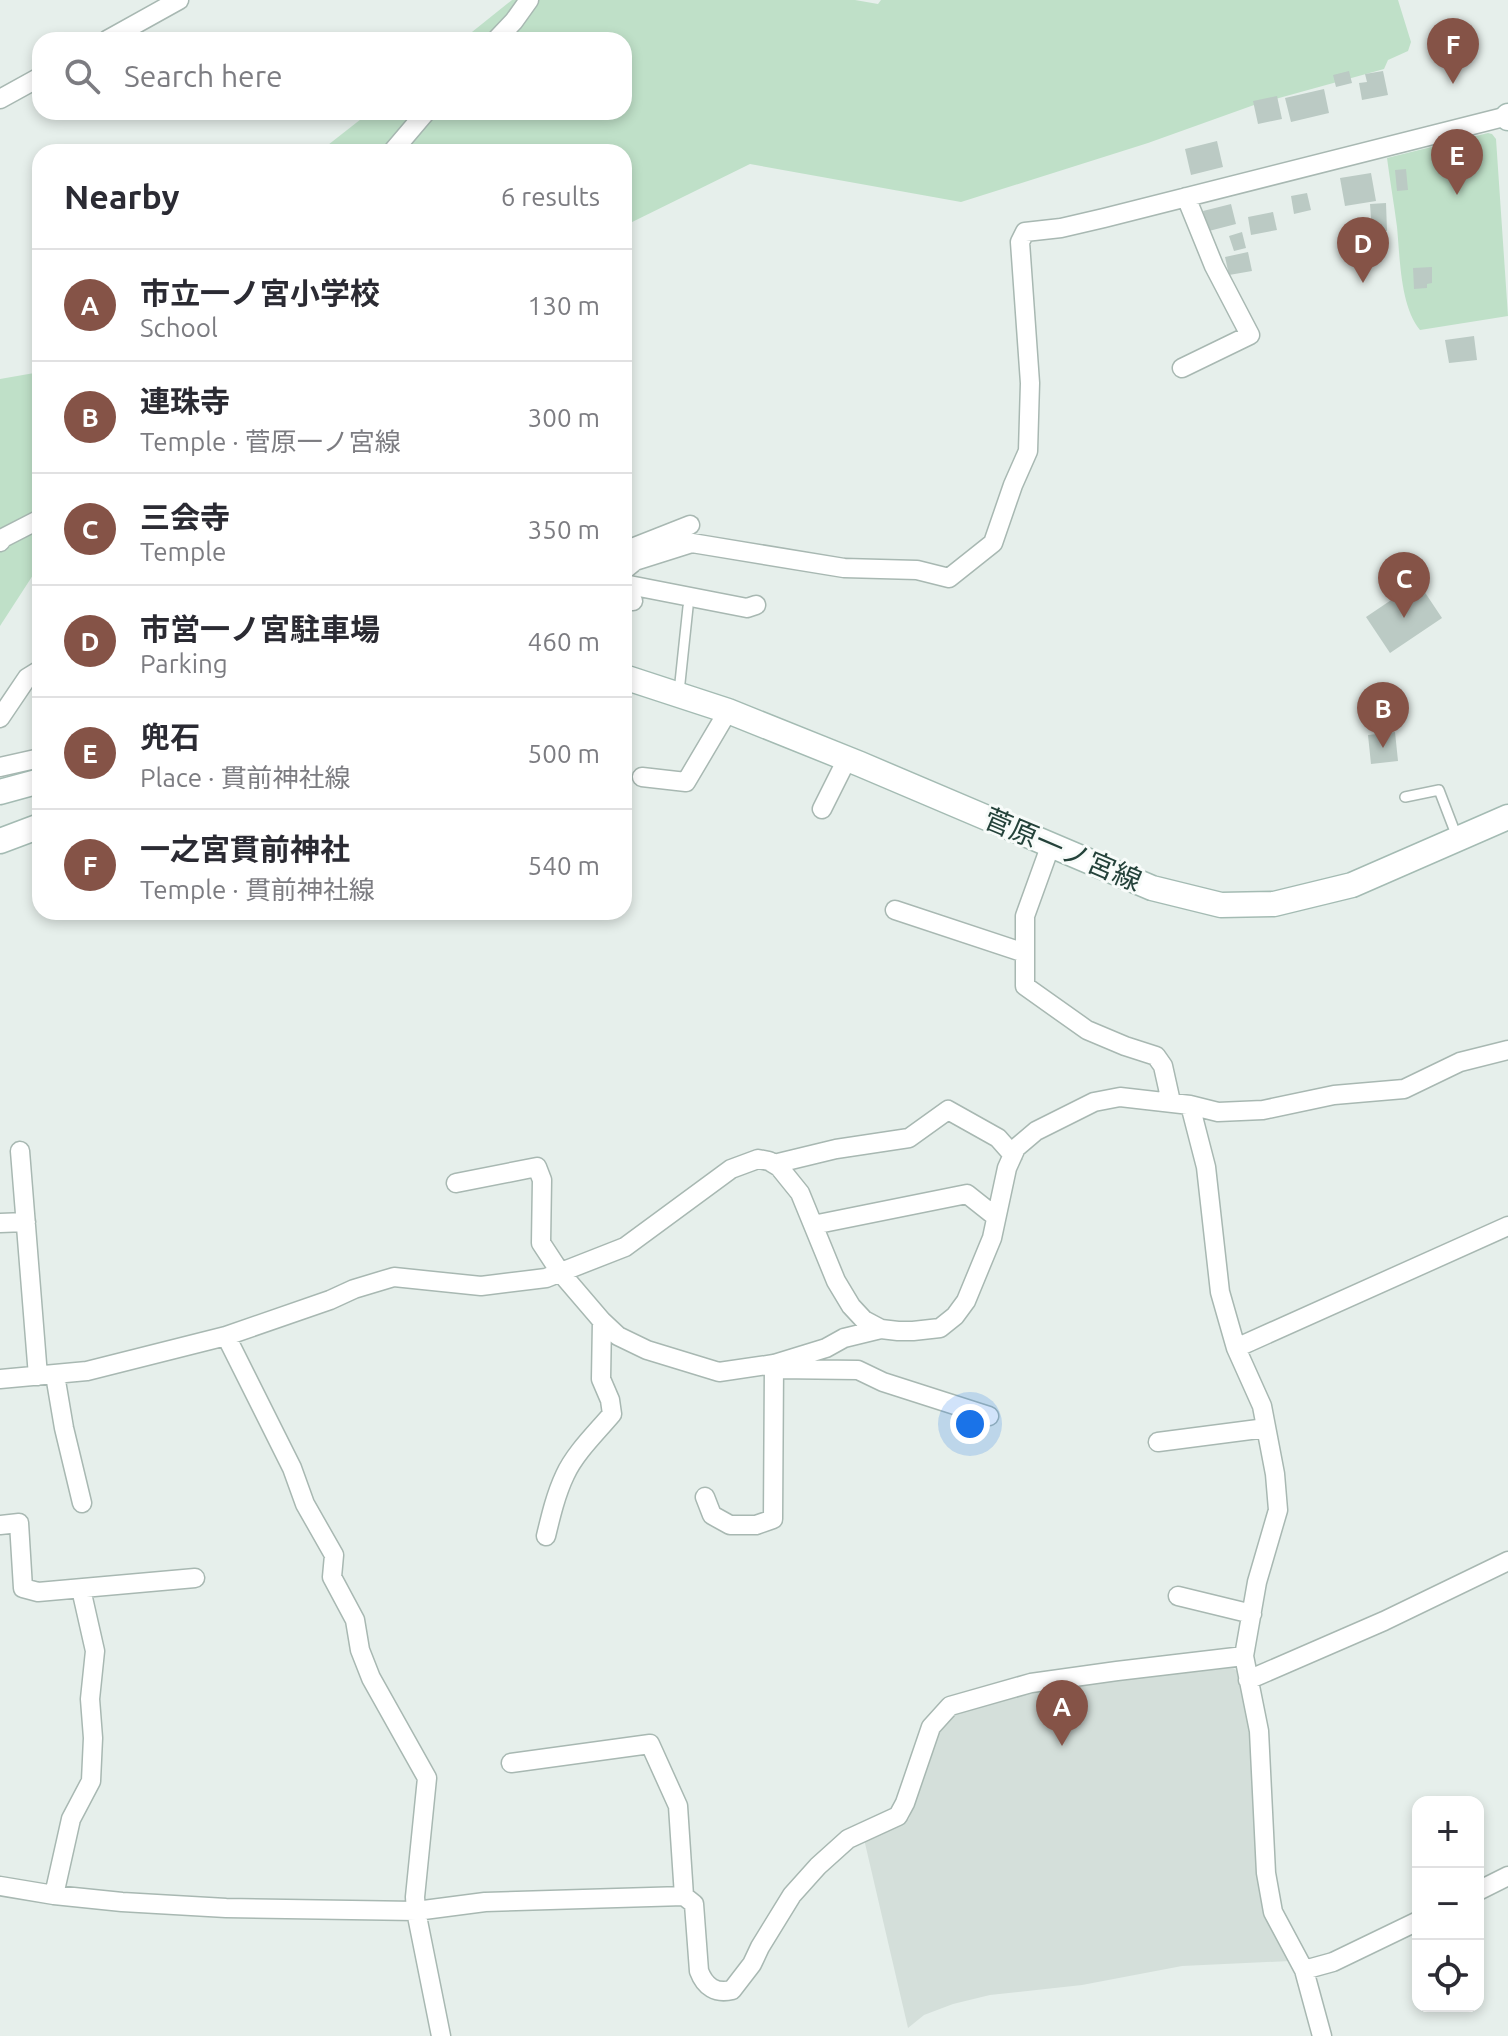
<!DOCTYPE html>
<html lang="en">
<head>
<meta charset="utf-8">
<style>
	body { margin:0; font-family:Ubuntu,"Noto Sans JP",sans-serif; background:#f7f7f7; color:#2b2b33 }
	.controls { position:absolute; right:24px; bottom:24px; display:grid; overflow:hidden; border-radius:16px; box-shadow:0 4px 12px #0003 }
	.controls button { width:72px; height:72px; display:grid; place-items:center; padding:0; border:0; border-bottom:2px solid #e1e1e2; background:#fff; color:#2b2b33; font:40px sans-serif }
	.you { position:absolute; left:970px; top:1424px; width:28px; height:28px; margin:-20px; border:6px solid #fff; border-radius:50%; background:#1a73e8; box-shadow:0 0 0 12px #1a73e833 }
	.badge { display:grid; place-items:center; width:52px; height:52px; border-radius:50%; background:#855347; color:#fff; font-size:26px; font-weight:700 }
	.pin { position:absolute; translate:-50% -66px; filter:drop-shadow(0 2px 4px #0008) }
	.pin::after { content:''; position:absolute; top:42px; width:28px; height:24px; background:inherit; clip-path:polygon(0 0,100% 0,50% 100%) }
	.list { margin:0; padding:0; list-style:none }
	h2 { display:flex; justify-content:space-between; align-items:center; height:104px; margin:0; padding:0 32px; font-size:34px }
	h2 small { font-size:26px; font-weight:400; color:#7c7c81 }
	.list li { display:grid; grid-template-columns:52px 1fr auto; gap:24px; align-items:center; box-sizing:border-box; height:112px; padding:0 32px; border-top:2px solid #e1e1e2 }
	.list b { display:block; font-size:30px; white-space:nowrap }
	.list p { margin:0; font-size:26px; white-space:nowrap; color:#7c7c81 }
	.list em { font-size:26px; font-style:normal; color:#7c7c81 }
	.icon { flex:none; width:44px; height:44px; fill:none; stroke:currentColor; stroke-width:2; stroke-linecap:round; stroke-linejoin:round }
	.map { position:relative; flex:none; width:1508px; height:2036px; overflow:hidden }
	.search { position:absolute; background:#fff; box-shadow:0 4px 12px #0003; left:32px; top:32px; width:600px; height:88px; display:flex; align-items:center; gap:20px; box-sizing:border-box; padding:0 28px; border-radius:24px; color:#7c7c81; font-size:30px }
	.panel { position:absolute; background:#fff; box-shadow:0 4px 12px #0003; left:32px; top:144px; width:600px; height:776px; border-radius:24px }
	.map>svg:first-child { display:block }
	.built { fill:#d4dfda }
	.green { fill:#bfe0c8 }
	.building { fill:#bbcac4 }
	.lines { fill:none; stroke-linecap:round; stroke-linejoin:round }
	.lane-casing { stroke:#a8b8b2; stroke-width:12 }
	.street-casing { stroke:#a8b8b2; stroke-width:21 }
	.secondary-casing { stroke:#a4bbb3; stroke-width:27 }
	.lane { stroke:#fff; stroke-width:9 }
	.street { stroke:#fff; stroke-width:18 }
	.secondary { stroke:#fff; stroke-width:24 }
	.labels { text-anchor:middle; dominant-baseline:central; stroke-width:6; stroke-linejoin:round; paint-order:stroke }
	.street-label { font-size:28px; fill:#24423a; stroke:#f7fbf9 }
</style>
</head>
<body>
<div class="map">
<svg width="1508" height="2036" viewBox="0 0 1508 2036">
	<rect width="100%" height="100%" fill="#e6efeb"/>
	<!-- built -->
	<path class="built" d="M 1230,1666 L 1242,1674 L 1253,1737 L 1259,1833 L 1290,1961 L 1182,1966 L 1082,1985 L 990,1995 L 953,2004 L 924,2015 L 908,2028 L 864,1839 L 909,1819 L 939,1730 L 958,1712 L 1034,1689 Z"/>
	<!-- green -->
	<path class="green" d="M 512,0 L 855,0 L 878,4 L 881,0 L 1398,0 L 1411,42 L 1408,51 L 1388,60 L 1384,69 L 1254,105 L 1148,143 L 961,202 L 750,164 L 624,226 L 624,152 L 319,152 L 370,112 L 624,112 L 624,40 L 462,40 Z
		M 1488,133 L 1492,134 L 1496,139 L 1508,316 L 1420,330 C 1400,306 1400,257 1397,227 C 1394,204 1390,181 1387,158 Z
		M 40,372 L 40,570 L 35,572 L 0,626 L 0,379 Z"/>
	<!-- building -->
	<path class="building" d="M 1349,71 L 1352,83 L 1336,87 L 1333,75 Z
		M 1383,71 L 1388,95 L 1362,100 L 1359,83 L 1367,82 L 1365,74 Z
		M 1324,89 L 1329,113 L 1291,122 L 1285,98 Z
		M 1277,96 L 1282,119 L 1258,124 L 1253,101 Z
		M 1217,141 L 1223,167 L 1191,175 L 1185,149 Z
		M 1406,169 L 1408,190 L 1397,191 L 1395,170 Z
		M 1371,173 L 1376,201 L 1345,206 L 1340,178 Z
		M 1307,193 L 1311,210 L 1294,214 L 1291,196 Z
		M 1386,203 L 1387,231 L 1372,232 L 1370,204 Z
		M 1231,204 L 1236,224 L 1209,231 L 1203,211 Z
		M 1273,212 L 1277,230 L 1251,235 L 1248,217 Z
		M 1242,232 L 1246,248 L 1234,251 L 1229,236 Z
		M 1248,252 L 1252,271 L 1229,275 L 1225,257 Z
		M 1432,267 L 1432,283 L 1427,284 L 1427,288 L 1414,289 L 1413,268 Z
		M 1474,336 L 1477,360 L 1449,363 L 1445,340 Z
		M 1418,582 L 1442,618 L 1390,653 L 1366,617 Z
		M 1395,732 L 1398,761 L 1371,764 L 1368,735 Z"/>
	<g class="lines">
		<defs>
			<path id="lane" d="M 679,692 L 688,607
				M 1405,797 L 1439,790 L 1457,837"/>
			<path id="street" d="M 107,40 L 179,0
				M 496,40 L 514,21 L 529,0
				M 0,99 L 40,77
				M 392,152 L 426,112
				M 1182,368 L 1250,335 L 1214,266 L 1186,197
				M 0,542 L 3,538 L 40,519
				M 624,551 L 690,525
				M 624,570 L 635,561 L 692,543 L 844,568 L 917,570 L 949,578 L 993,543 L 1013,485 L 1028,451 L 1030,383 L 1020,242 L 1025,232 L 1061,228 L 1104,218 L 1508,116
				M 624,584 L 747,608 L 756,605
				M 624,600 L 633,601
				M 0,718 L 27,678 L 40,670
				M 0,767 L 40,758
				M 642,777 L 686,782 L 728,711
				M 822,809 L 847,759
				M 1051,844 L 1025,916 L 1025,986 L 1087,1030 L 1125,1046 L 1156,1056 L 1163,1066 L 1171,1102
				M 895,910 L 1025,953
				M 1190,1105 L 1206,1167 L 1220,1292 L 1236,1348 L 1262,1406 L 1275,1474 L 1278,1510 L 1257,1582 L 1244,1656 L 1259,1731 L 1266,1873 L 1273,1912 L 1304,1970 L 1322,2036
				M 20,1151 L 38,1376
				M 774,1164 L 836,1149 L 909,1138 L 948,1110 L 998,1138 L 1013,1155
				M 456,1183 L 537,1167 L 542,1180 L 541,1243 L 560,1272 L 602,1321 L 601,1379 L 610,1400 L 612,1414 C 596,1433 575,1453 565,1475 C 556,1494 551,1515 546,1536
				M 0,1223 L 26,1222
				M 813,1225 L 967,1194 L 996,1217
				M 602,1321 L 618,1336 L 647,1350 L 719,1372 L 774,1364 L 826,1348 L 844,1338 L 881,1329
				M 226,1336 L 292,1468 L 305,1504 L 334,1555 L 332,1577 L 355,1620 L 360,1650 L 371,1678 L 427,1778 L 415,1897 L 416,1911 L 441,2036
				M 1236,1348 L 1508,1226
				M 776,1369 L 858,1370 L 883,1382 L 989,1416
				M 55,1375 L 64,1428 L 82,1503
				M 0,1379 L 87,1371 L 226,1336 L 330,1300 L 354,1289 L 394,1277 L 481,1286 L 546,1278 L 625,1247 L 731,1169 L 758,1159 L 769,1161 L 779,1167 L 800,1193 L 836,1281 L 851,1306 L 864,1320 L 881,1329 L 898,1331 L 913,1331 L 940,1328 L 955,1316 L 966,1301 L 992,1238 L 1007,1168 L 1016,1148 L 1036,1131 L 1094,1102 L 1120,1097 L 1190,1105 L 1218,1112 L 1263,1110 L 1334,1095 L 1404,1089 L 1460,1062 L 1508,1050
				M 1158,1442 L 1266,1428
				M 705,1497 L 712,1515 L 730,1525 L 756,1525 L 773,1519 L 774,1364
				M 0,1525 L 19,1523 L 23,1588 L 38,1592 L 195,1578
				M 1178,1596 L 1252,1614
				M 1248,1680 L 1384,1621 L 1508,1561
				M 511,1763 L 650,1744 L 678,1806 L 684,1896
				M 0,1886 L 54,1895 L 122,1902 L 226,1908 L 416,1911 L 485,1902 L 684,1896 L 694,1904 L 699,1971 C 705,1987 716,1994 732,1990 L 752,1964 L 760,1947 L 792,1895 L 818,1866 L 848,1839 L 898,1816 L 905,1803 L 931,1727 L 950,1706 L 1031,1683 L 1117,1671 L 1244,1656
				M 1478,1891 L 1508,1876
				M 54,1895 L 71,1819 L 91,1781 L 93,1738 L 90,1699 L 95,1651 L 81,1589
				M 1304,1970 L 1333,1962 L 1418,1921"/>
			<path id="secondary" d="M 1508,116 L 1508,118
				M 624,677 L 728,711 L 860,764 L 1152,888 L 1221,905 L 1274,904 L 1352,885 L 1508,817
				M 0,792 L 40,781
				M 0,841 L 40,826"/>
		</defs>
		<!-- lane casing -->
		<use href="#lane" class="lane-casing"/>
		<!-- street casing -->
		<use href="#street" class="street-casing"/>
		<!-- secondary casing -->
		<use href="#secondary" class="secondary-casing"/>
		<!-- lane -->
		<use href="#lane" class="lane"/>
		<!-- street -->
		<use href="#street" class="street"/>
		<!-- secondary -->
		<use href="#secondary" class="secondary"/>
	</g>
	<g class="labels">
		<!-- street labels -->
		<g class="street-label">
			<text transform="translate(1063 849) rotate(23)">菅原一ノ宮線</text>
		</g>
	</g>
</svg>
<div class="controls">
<button>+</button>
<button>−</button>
<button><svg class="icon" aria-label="locate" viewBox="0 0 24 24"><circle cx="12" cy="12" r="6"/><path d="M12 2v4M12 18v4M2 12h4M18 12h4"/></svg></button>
</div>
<div class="you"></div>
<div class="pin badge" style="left:1062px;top:1746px">A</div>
<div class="pin badge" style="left:1383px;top:748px">B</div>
<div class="pin badge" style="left:1404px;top:618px">C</div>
<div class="pin badge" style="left:1363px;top:283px">D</div>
<div class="pin badge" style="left:1457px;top:195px">E</div>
<div class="pin badge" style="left:1453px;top:84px">F</div>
<div class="search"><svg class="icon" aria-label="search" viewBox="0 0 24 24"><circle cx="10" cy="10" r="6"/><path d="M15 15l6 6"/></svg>Search here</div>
<section class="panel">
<h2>Nearby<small>6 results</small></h2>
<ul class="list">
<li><span class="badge">A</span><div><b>市立一ノ宮小学校</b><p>School</p></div><em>130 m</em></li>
<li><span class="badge">B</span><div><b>連珠寺</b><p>Temple · 菅原一ノ宮線</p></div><em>300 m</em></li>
<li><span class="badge">C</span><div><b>三会寺</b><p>Temple</p></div><em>350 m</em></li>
<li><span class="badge">D</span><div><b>市営一ノ宮駐車場</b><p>Parking</p></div><em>460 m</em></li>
<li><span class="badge">E</span><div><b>兜石</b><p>Place · 貫前神社線</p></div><em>500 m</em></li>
<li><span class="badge">F</span><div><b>一之宮貫前神社</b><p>Temple · 貫前神社線</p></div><em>540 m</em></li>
</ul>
</section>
</div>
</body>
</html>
